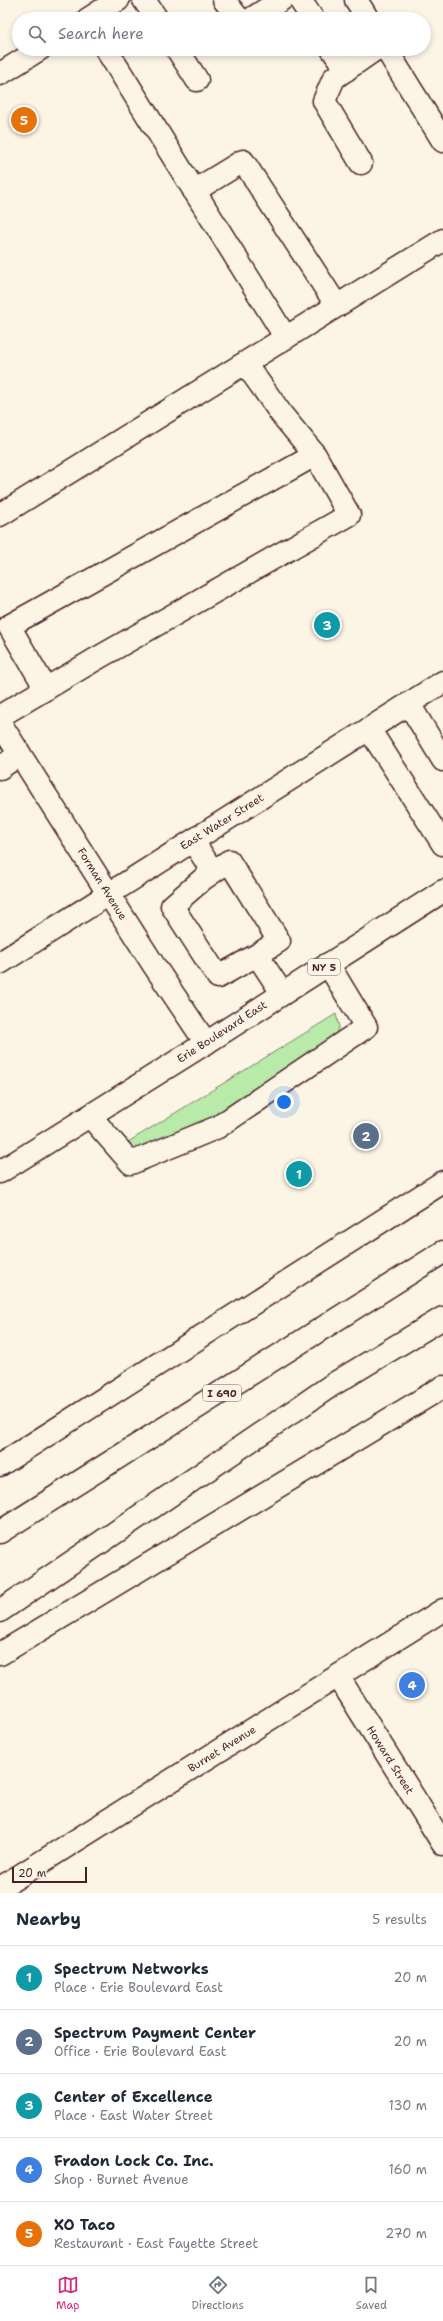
<!DOCTYPE html>
<html lang="en">
<head>
<meta charset="utf-8">
<style>
	body { margin:0; font-family:"Shantell Sans",sans-serif; background:#f2f2f3; color:#1f2937 }
	.scale { position:absolute; left:12px; bottom:10px; width:75px; box-sizing:border-box; padding-left:4px; border:2px solid #4a1f2b; border-top:0; font-size:11px; line-height:14px; white-space:nowrap; color:#4a1f2b; -webkit-text-stroke:3px #fcf5e5; paint-order:stroke }
	.you { position:absolute; left:284px; top:1102px; width:14px; height:14px; margin:-10px; border:3px solid #fff; border-radius:50%; background:#1a73e8; box-shadow:0 0 0 6px #1a73e833 }
	.badge { display:grid; place-items:center; width:26px; height:26px; border-radius:50%; background:#db2777; color:#fff; font-size:13px; font-weight:700 }
	.pin { position:absolute; translate:-50% -50%; border:2px solid #fff; box-shadow:0 1px 4px #0006 }
	.list { margin:0; padding:0; list-style:none }
	h2 { display:flex; justify-content:space-between; align-items:center; height:52px; margin:0; padding:0 16px; font-size:17px }
	h2 small { font-size:13px; font-weight:400; color:#747a83 }
	.list li { display:grid; grid-template-columns:26px 1fr auto; gap:12px; align-items:center; box-sizing:border-box; height:64px; padding:0 16px; border-top:1px solid #e0e1e3 }
	.list b { display:block; font-size:15px; white-space:nowrap }
	.list p { margin:0; font-size:13px; white-space:nowrap; color:#747a83 }
	.list em { font-size:13px; font-style:normal; color:#747a83 }
	.icon { flex:none; width:22px; height:22px; fill:none; stroke:currentColor; stroke-width:2; stroke-linecap:round; stroke-linejoin:round }
	.map { position:relative; flex:none; width:443px; height:1893px; overflow:hidden }
	.search { position:absolute; background:#fff; box-shadow:0 2px 6px #0003; left:12px; right:12px; top:12px; height:44px; display:flex; align-items:center; gap:10px; box-sizing:border-box; padding:0 14px; border-radius:22px; color:#747a83; font-size:15px }
	.sheet { height:372px; background:#fff }
	nav { display:flex; justify-content:space-around; align-items:center; box-sizing:border-box; height:56px; border-top:1px solid #e0e1e3; background:#fff; font-size:11px; color:#747a83 }
	nav a { display:grid; justify-items:center; gap:2px }
	nav .on { color:#db2777 }
	.map>svg:first-child { display:block }
	.green { fill:#b8eaaa; stroke:#81846a }
	.lines { fill:none; stroke-linecap:round; stroke-linejoin:round }
	.minor-casing { stroke:#4a1f2b; stroke-width:25 }
	.major-casing { stroke:#4a1f2b; stroke-width:25 }
	.highway-casing { stroke:#4a1f2b; stroke-width:25 }
	.minor { stroke:#fcf5e5; stroke-width:22 }
	.major { stroke:#fcf5e5; stroke-width:22 }
	.highway { stroke:#fcf5e5; stroke-width:22 }
	.labels { text-anchor:middle; dominant-baseline:central; stroke-width:3.5; stroke-linejoin:round; paint-order:stroke }
	.shield { fill:#fcf5e5; stroke:#7f5f63; stroke-width:1 }
	.shield-label { font-size:10px; font-weight:bold; fill:#4a1f2b }
	.street-label { font-size:11px; fill:#4a1f2b; stroke:#fcf5e5 }
</style>
</head>
<body>
<div class="map">
<svg width="443" height="1893" viewBox="0 0 443 1893">
	<rect width="100%" height="100%" fill="#fcf5e5"/>
	<filter id="ink" filterUnits="userSpaceOnUse"><feTurbulence type="fractalNoise" baseFrequency=".025" numOctaves="2"/><feDisplacementMap in="SourceGraphic" scale="8" xChannelSelector="R" yChannelSelector="G"/><feConvolveMatrix kernelMatrix="1 2 1 2 8 2 1 2 1" color-interpolation-filters="sRGB"/></filter>
	<g filter="url(#ink)">
		<!-- green -->
		<path class="green" d="M 336,1014 L 339,1027 L 336,1033 L 290,1068 L 219,1115 L 137,1151 L 131,1148 L 128,1142 Z"/>
		<g class="lines">
			<defs>
				<path id="minor" d="M 144,0 L 157,19
					M 224,0 L 239,19
					M 300,0 L 313,19
					M 356,0 L 368,19
					M 88,19 L 118,0
					M 251,19 L 281,0
					M 106,49 L 286,338
					M 177,49 L 197,80
					M 332,49 L 346,70
					M 386,49 L 443,141
					M 0,74 L 40,49
					M 361,163 L 324,101 L 334,78 L 376,49
					M 194,191 L 243,161 L 337,306
					M 0,515 L 443,240
					M 46,689 L 9,626 L 315,455
					M 409,704 L 443,760
					M 0,716 L 96,659 L 349,515 L 315,455 L 282,415 L 245,363
					M 0,723 L 153,964 L 206,1043
					M 369,729 L 443,844
					M 0,768 L 20,754
					M 193,841 L 213,872
					M 257,955 L 279,941 L 229,861 L 203,879 L 172,906 L 218,977 L 257,955 L 282,993
					M 0,963 L 443,682
					M 90,1116 L 131,1163 L 218,1127 L 366,1027 L 328,964
					M 338,1676 L 443,1844
					M 0,1888 L 443,1610"/>
				<path id="major" d="M 0,1172 L 206,1043 L 443,891"/>
				<path id="highway" d="M 0,1465 L 443,1182
					M 0,1532 L 443,1252
					M 0,1611 L 332,1385 L 443,1318
					M 0,1654 L 443,1387"/>
			</defs>
			<!-- minor casing -->
			<use href="#minor" class="minor-casing"/>
			<!-- major casing -->
			<use href="#major" class="major-casing"/>
			<!-- highway casing -->
			<use href="#highway" class="highway-casing"/>
			<!-- minor -->
			<use href="#minor" class="minor"/>
			<!-- major -->
			<use href="#major" class="major"/>
			<!-- highway -->
			<use href="#highway" class="highway"/>
		</g>
	</g>
	<g class="labels">
		<!-- shield labels -->
		<g class="shield">
			<rect x="308" y="959" width="32" height="16" rx="3"/>
			<rect x="203" y="1385" width="38" height="16" rx="3"/>
		</g>
		<g class="shield-label">
			<text x="324" y="967">NY 5</text>
			<text x="222" y="1393">I 690</text>
		</g>
		<!-- street labels -->
		<g class="street-label">
			<text transform="translate(222 822) rotate(-32)">East Water Street</text>
			<text transform="translate(102 884) rotate(58)">Forman Avenue</text>
			<text transform="translate(222 1032) rotate(-33)">Erie Boulevard East</text>
			<text transform="translate(222 1749) rotate(-32)">Burnet Avenue</text>
			<text transform="translate(390 1760) rotate(58)">Howard Street</text>
		</g>
	</g>
</svg>
<div class="scale">20 m</div>
<div class="you"></div>
<div class="pin badge" style="left:299px;top:1174px;background:#0f9aa8">1</div>
<div class="pin badge" style="left:366px;top:1136px;background:#5c6f8a">2</div>
<div class="pin badge" style="left:327px;top:625px;background:#0f9aa8">3</div>
<div class="pin badge" style="left:412px;top:1685px;background:#3f7fe0">4</div>
<div class="pin badge" style="left:24px;top:120px;background:#e8710a">5</div>
<div class="search"><svg class="icon" aria-label="search" viewBox="0 0 24 24"><circle cx="10" cy="10" r="6"/><path d="M15 15l6 6"/></svg>Search here</div>
</div>
<section class="sheet">
<h2>Nearby<small>5 results</small></h2>
<ul class="list">
<li><span class="badge" style="background:#0f9aa8">1</span><div><b>Spectrum Networks</b><p>Place · Erie Boulevard East</p></div><em>20 m</em></li>
<li><span class="badge" style="background:#5c6f8a">2</span><div><b>Spectrum Payment Center</b><p>Office · Erie Boulevard East</p></div><em>20 m</em></li>
<li><span class="badge" style="background:#0f9aa8">3</span><div><b>Center of Excellence</b><p>Place · East Water Street</p></div><em>130 m</em></li>
<li><span class="badge" style="background:#3f7fe0">4</span><div><b>Fradon Lock Co. Inc.</b><p>Shop · Burnet Avenue</p></div><em>160 m</em></li>
<li><span class="badge" style="background:#e8710a">5</span><div><b>XO Taco</b><p>Restaurant · East Fayette Street</p></div><em>270 m</em></li>
</ul>
</section>
<nav>
<a class="on"><svg class="icon" aria-label="map" viewBox="0 0 24 24"><path d="M3 6l6-2 6 2 6-2v14l-6 2-6-2-6 2zM9 4v14M15 6v14"/></svg>Map</a>
<a><svg class="icon" aria-label="directions" viewBox="0 0 24 24"><path d="M12 3l9 9-9 9-9-9zM9 14v-3h6M13 9l2 2-2 2"/></svg>Directions</a>
<a><svg class="icon" aria-label="saved" viewBox="0 0 24 24"><path d="M7 4h10v16l-5-4-5 4z"/></svg>Saved</a>
</nav>
</body>
</html>
